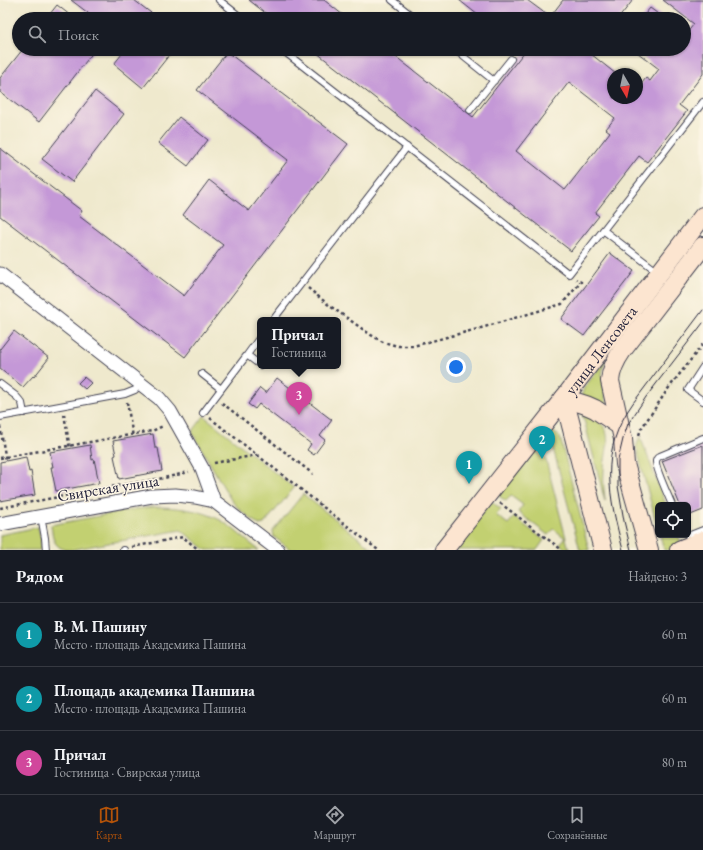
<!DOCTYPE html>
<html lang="ru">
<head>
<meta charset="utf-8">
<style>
	body { margin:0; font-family:"EB Garamond",serif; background:#20242c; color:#f1f3f6 }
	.controls { position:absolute; right:12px; bottom:12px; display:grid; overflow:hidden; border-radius:6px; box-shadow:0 1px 3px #0004 }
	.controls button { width:36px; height:36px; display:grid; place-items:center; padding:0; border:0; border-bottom:1px solid #363941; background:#171b24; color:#f1f3f6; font:20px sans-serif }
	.compass { position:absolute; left:607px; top:68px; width:36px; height:36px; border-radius:50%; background:#171b24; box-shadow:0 1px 3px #0004; rotate:171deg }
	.you { position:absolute; left:456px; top:367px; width:14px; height:14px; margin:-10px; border:3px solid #fff; border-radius:50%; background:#1a73e8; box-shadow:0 0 0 6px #1a73e833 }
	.badge { display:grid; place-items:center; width:26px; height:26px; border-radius:50%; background:#b45309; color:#fff; font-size:13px; font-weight:700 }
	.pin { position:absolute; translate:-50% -33px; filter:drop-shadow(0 1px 2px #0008) }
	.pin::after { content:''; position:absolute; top:21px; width:14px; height:12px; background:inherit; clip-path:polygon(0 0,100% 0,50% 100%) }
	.popup { position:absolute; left:257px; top:317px; width:84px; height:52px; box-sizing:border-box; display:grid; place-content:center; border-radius:6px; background:#171b24; filter:drop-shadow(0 1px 3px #0005); font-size:13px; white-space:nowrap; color:#9ea1a6 }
	.popup b { font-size:15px; color:#f1f3f6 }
	.popup::after { content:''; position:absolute; left:50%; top:100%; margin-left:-8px; border:8px solid transparent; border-top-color:#171b24 }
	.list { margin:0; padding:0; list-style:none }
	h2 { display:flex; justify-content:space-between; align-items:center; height:52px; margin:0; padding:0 16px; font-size:17px }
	h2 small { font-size:13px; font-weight:400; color:#9ea1a6 }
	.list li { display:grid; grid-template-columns:26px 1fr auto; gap:12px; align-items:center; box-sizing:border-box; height:64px; padding:0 16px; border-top:1px solid #363941 }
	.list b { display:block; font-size:15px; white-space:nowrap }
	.list p { margin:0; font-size:13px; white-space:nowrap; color:#9ea1a6 }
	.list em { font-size:13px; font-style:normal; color:#9ea1a6 }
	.icon { flex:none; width:22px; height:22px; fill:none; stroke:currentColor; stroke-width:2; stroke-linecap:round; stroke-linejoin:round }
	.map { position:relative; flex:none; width:703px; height:550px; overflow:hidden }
	.search { position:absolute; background:#171b24; box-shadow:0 1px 3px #0004; left:12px; right:12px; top:12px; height:44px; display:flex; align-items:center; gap:10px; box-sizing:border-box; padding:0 14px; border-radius:22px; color:#9ea1a6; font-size:15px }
	.sheet { height:244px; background:#171b24 }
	nav { display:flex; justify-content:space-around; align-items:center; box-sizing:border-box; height:56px; border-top:1px solid #363941; background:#171b24; font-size:11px; color:#9ea1a6 }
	nav a { display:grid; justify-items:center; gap:2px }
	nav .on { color:#b45309 }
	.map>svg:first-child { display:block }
	.green { fill:#c2d071; stroke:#727956 }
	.building { fill:#c498d7; fill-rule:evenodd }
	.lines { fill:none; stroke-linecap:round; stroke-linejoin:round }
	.lane-casing { stroke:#414051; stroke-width:8 }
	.street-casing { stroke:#414051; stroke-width:15 }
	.secondary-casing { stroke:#414051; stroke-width:20 }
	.path { stroke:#414051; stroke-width:2.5; stroke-dasharray:3 3; stroke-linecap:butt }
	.lane { stroke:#fff; stroke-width:6 }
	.street { stroke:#fff; stroke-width:13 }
	.secondary { stroke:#fce5d0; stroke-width:18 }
	.tram { stroke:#22223b; stroke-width:1 }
	.labels { text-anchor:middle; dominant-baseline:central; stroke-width:3; stroke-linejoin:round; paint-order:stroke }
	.street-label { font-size:16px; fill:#22223b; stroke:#fcf5e5 }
</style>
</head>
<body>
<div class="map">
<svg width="703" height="550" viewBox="0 0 703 550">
	<rect width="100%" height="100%" fill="#fcf5e5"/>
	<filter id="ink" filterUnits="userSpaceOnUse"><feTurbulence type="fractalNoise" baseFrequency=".025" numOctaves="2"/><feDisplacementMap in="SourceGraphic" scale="8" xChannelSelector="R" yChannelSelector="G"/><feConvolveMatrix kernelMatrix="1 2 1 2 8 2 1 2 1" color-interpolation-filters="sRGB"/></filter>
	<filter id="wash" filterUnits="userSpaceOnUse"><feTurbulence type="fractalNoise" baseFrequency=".012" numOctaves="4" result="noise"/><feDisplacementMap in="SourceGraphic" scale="16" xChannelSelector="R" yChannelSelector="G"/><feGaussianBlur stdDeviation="0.9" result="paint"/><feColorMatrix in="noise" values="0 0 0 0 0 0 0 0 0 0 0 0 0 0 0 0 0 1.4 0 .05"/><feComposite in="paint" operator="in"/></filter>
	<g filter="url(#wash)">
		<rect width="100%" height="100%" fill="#efe9cd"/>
		<!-- green -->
		<path class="green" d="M 606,359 L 603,367 L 602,376 L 607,407 L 581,397 L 584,388 Z
			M 582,412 L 585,412 C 590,416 601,422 604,427 C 612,440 604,456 604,470 C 603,481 604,491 605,501 Z
			M 204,416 L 294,488 L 264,524 L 259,525 L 240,510 L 231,500 L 192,432 Z
			M 552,432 L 555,433 L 560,437 L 589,550 L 580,550 L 549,433 Z
			M 640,436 L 666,505 L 658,505 L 658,529 L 636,447 Z
			M 532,447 L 546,460 L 569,550 L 567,550 L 560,544 L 565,538 L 554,529 L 548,535 L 518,512 L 523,505 L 511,496 L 506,501 L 496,494 Z
			M 303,494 L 374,550 L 291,550 L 274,537 L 273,531 Z
			M 491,501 L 501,509 L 496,515 L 508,524 L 514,517 L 544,540 L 537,550 L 454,550 Z
			M 152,507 C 174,507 202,509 222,521 C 235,529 246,541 259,550 L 206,550 L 181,530 L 70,550 C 53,549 53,538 51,525 L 136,509 Z
			M 38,527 L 41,540 L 40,550 L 0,550 L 0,535 Z
			M 660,535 L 678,535 L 684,550 L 664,550 Z"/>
		<g id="blocks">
			<!-- building -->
			<path class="building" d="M 71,0 L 134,0 L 159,19 L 96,19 Z
				M 249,0 L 324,0 L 348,19 L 273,19 Z
				M 459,0 L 527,0 L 550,17 L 563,0 L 633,0 L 618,19 L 483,19 Z
				M 663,0 L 703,0 L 703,74 L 679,105 L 687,111 L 647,162 L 639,156 L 595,213 L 599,216 L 571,251 L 312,49 L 386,49 L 473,117 L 525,51 L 521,49 L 595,49 L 591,54 L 616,74 L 613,74 L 613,98 L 637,98 L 637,89 L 646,78 L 650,81 L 659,69 L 633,49 L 684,49 L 684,34 L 685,35 L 694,24 ZM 569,82 L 615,118 L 606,129 L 610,132 L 565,190 L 516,151 Z
				M 57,5 L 75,19 L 46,19 Z
				M 650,8 L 665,19 L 641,19 Z
				M 23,49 L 91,49 L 94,51 L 39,122 L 0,92 L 0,78 Z
				M 126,49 L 174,49 L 143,88 L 114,64 Z
				M 227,52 L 348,144 L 185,357 L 0,216 L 0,148 L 82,211 L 79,216 L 184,296 L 223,245 L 183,215 L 209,180 L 249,211 L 288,160 L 197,90 Z
				M 95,91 L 124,114 L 72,182 L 42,159 Z
				M 179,117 L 208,140 L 188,166 L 158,143 Z
				M 610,253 L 634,271 L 584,336 L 561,319 Z
				M 14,331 L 49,358 L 34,377 L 33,376 L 23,387 L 0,369 L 0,353 L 1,351 L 0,349 Z
				M 84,377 L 91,383 L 85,389 L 78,383 Z
				M 277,378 L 332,420 L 320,436 L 325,440 L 314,455 L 307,450 L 311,444 L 259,404 L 255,409 L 248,404 L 260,388 L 266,393 Z
				M 153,434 L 155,448 L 158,448 L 162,471 L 119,479 L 114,456 L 116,455 L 113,441 Z
				M 90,445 L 92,460 L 94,459 L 99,483 L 56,491 L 51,467 L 53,467 L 50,452 Z
				M 703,445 L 703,510 L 688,516 L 688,505 L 680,505 L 662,461 Z
				M 26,457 L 29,472 L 31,471 L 35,495 L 0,501 L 0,462 Z"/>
		</g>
	</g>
	<g filter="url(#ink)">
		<use href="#blocks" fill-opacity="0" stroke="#414051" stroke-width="1"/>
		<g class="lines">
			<defs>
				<path id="lane" d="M 219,0 L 243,19
					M 392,0 L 416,19
					M 281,49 L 569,274 L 703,102
					M 454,49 L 494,81
					M 470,110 L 511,59
					M 603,230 L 658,272
					M 273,320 L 407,147
					M 247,355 L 260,337
					M 703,367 L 688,390 L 703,401
					M 202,374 L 221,389
					M 0,384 L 16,396 L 22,403 L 24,413
					M 203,413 L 247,355 L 260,365
					M 0,417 L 125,394 L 135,390 L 141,384
					M 672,505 C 669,497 655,468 656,461 C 657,458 657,458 660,456 L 703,438
					M 41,516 L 45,538 L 46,550
					M 688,536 L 703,530
					M 123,550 L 124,550"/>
				<path id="street" d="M 0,274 L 159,398 L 170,411 L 202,468 L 214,501
					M 0,524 L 152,496 L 175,495 L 195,497 L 214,501 L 278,550"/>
				<g id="secondary">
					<path d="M 564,398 L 603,550"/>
					<path d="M 564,398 L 586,405 L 595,409 L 620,426"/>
					<path id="s1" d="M 444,550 L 564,398 L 703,216"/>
					<path d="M 649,550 L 625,464 L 623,439 L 610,381 C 611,369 615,361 622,351 L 703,246"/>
					<path d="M 679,550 L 703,540"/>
				</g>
			</defs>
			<!-- lane casing -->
			<use href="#lane" class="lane-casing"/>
			<!-- street casing -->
			<use href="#street" class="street-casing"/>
			<!-- secondary casing -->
			<use href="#secondary" class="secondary-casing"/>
			<!-- path -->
			<path class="path" d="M 308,288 L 330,306 L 371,335 L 383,342 L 398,346 L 413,346 L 481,328 L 562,304 L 581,282 L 576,279
				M 127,402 L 133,437
				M 222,403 L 313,474
				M 64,414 L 70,449
				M 210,418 L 378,550
				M 0,426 L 6,461
				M 639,435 L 641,429 L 668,389 L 703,344
				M 0,458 L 152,431 L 163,426
				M 214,463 L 257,455
				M 500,503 L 562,550
				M 0,508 L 111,487 L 164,478 L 189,472
				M 132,547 L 183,537 L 199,550"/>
			<!-- lane -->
			<use href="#lane" class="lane"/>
			<!-- street -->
			<use href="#street" class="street"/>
			<!-- secondary -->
			<use href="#secondary" class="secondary"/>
			<!-- tram -->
			<path class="tram" d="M 623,550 C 609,496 598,452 633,403 L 703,310
				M 631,550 L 624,521 L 618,486 L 618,460 L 623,439 L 628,424 L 646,397 L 703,323"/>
		</g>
	</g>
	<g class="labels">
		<!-- street labels -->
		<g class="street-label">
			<text stroke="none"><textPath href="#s1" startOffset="254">улица Ленсовета</textPath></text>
			<text transform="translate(108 488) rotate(-9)">Свирская улица</text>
		</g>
	</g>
</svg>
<div class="controls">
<button><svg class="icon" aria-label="locate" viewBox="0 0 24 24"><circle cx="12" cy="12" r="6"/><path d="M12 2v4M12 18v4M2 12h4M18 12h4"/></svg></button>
</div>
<svg class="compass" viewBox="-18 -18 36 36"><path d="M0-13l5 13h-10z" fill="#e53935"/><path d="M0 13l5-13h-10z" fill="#9ea1a6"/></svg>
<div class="you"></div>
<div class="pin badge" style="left:469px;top:484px;background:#0f9aa8">1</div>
<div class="pin badge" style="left:542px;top:459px;background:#0f9aa8">2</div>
<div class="pin badge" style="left:299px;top:415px;background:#d1479c">3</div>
<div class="popup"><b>Причал</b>Гостиница</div>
<div class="search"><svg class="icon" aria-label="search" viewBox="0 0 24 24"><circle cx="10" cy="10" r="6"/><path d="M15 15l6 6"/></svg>Поиск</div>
</div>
<section class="sheet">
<h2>Рядом<small>Найдено: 3</small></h2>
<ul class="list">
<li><span class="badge" style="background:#0f9aa8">1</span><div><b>В. М. Пашину</b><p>Место · площадь Академика Пашина</p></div><em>60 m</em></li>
<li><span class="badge" style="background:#0f9aa8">2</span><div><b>Площадь академика Паншина</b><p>Место · площадь Академика Пашина</p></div><em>60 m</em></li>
<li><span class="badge" style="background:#d1479c">3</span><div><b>Причал</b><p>Гостиница · Свирская улица</p></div><em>80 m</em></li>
</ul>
</section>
<nav>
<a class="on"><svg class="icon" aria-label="map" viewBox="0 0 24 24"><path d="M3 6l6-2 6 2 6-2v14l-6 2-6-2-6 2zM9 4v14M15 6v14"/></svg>Карта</a>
<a><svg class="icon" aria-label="directions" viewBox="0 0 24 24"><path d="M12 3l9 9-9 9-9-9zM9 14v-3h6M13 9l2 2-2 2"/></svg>Маршрут</a>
<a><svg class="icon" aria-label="saved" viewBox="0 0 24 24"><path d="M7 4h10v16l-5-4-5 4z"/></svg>Сохранённые</a>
</nav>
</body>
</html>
